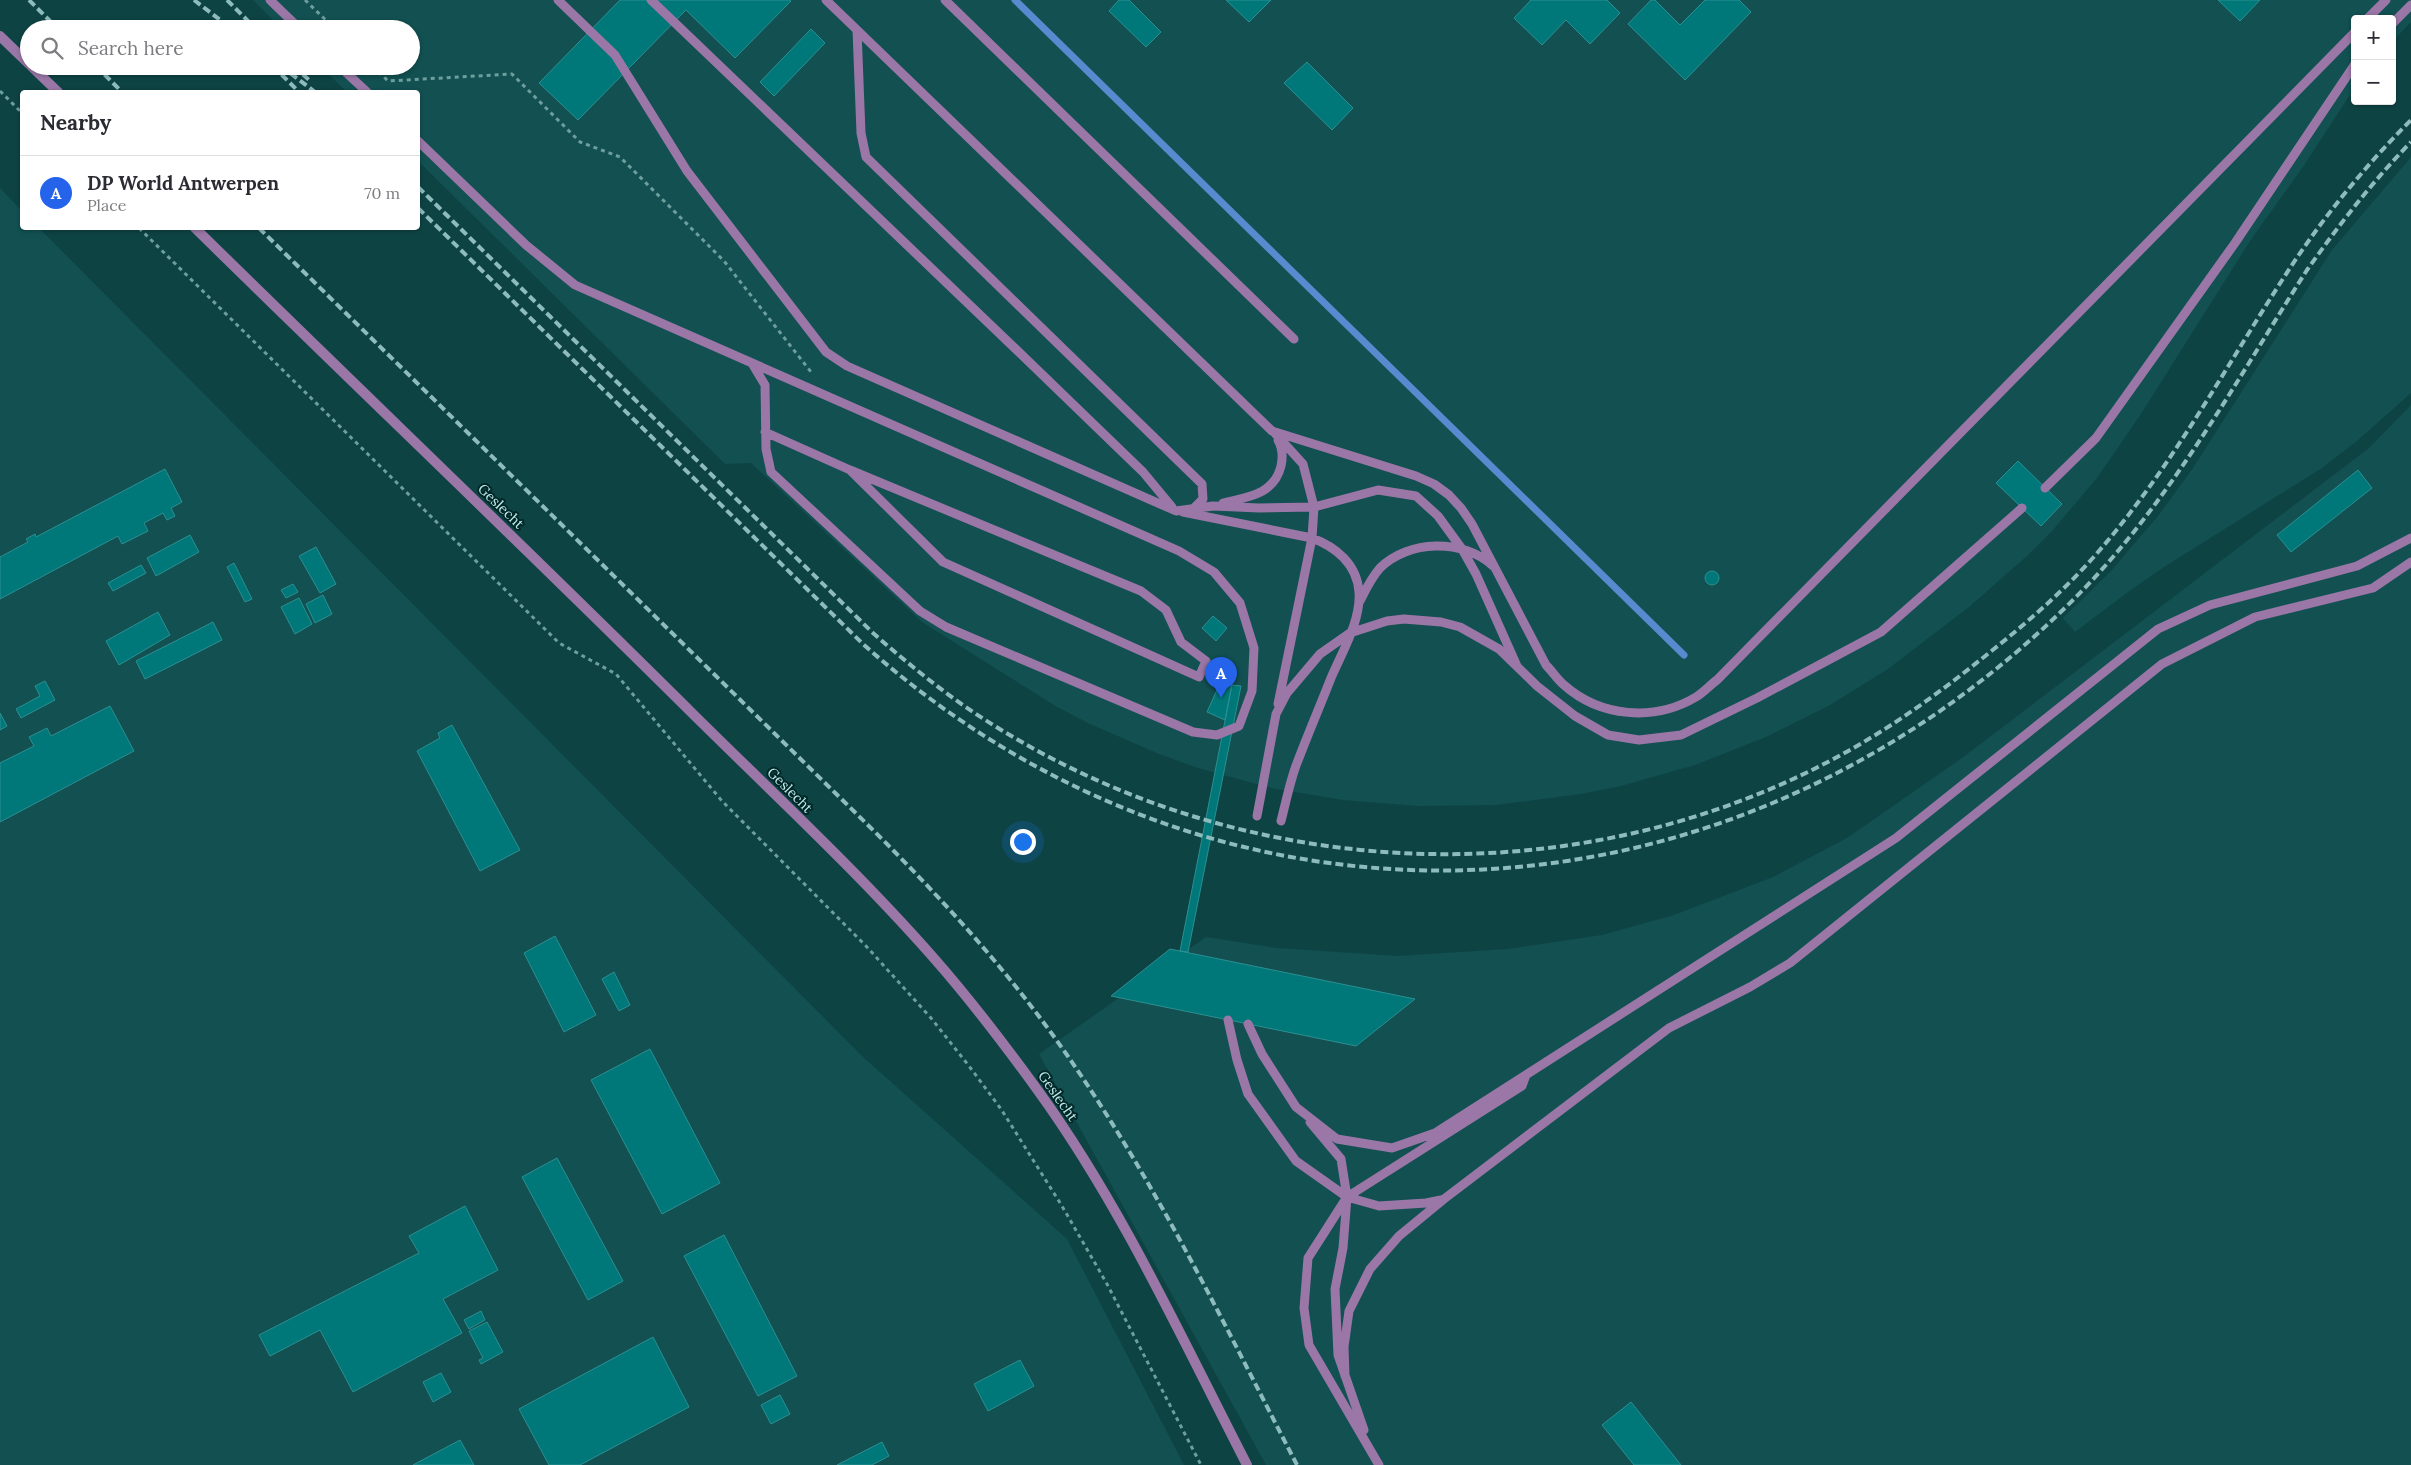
<!DOCTYPE html>
<html lang="en">
<head>
<meta charset="utf-8">
<style>
	body { margin:0; font-family:Lora,serif; background:#f2f2f3; color:#2b2b33 }
	.controls { position:absolute; right:15px; top:15px; display:grid; overflow:hidden; border-radius:5px; box-shadow:0 1px 4px #0004 }
	.controls button { width:45px; height:45px; display:grid; place-items:center; padding:0; border:0; border-bottom:1px solid #e1e1e2; background:#fff; color:#2b2b33; font:25px sans-serif }
	.you { position:absolute; left:1022px; top:841px; width:18px; height:18px; margin:-12px; border:4px solid #fff; border-radius:50%; background:#1a73e8; box-shadow:0 0 0 8px #1a73e833 }
	.badge { display:grid; place-items:center; width:32px; height:32px; border-radius:50%; background:#2563eb; color:#fff; font-size:16px; font-weight:700 }
	.pin { position:absolute; translate:-50% -41px; filter:drop-shadow(0 1px 2px #0008) }
	.pin::after { content:''; position:absolute; top:26px; width:18px; height:15px; background:inherit; clip-path:polygon(0 0,100% 0,50% 100%) }
	.list { margin:0; padding:0; list-style:none }
	h2 { display:flex; justify-content:space-between; align-items:center; height:65px; margin:0; padding:0 20px; font-size:21px }
	h2 small { font-size:16px; font-weight:400; color:#7c7c81 }
	.list li { display:grid; grid-template-columns:32px 1fr auto; gap:15px; align-items:center; box-sizing:border-box; height:75px; padding:0 20px; border-top:1px solid #e1e1e2 }
	.list b { display:block; font-size:19px; white-space:nowrap }
	.list p { margin:0; font-size:16px; white-space:nowrap; color:#7c7c81 }
	.list em { font-size:16px; font-style:normal; color:#7c7c81 }
	.icon { flex:none; width:28px; height:28px; fill:none; stroke:currentColor; stroke-width:2; stroke-linecap:round; stroke-linejoin:round }
	.map { position:relative; flex:none; width:2411px; height:1465px; overflow:hidden }
	.search { position:absolute; background:#fff; box-shadow:0 1px 4px #0004; left:20px; top:20px; width:400px; height:55px; display:flex; align-items:center; gap:12px; box-sizing:border-box; padding:0 18px; border-radius:28px; color:#7c7c81; font-size:19px }
	.panel { position:absolute; background:#fff; box-shadow:0 1px 4px #0004; left:20px; top:90px; width:400px; height:140px; border-radius:5px }
	.map>svg:first-child { display:block }
	.built { fill:#125051 }
	.lines { fill:none; stroke-linecap:round; stroke-linejoin:round }
	.stream { stroke:#588acf; stroke-width:7 }
	.building { fill:#00787a; stroke:#2d8f91 }
	.path { stroke:#6e9e9e; stroke-width:3; stroke-dasharray:4 4; stroke-linecap:butt }
	.service { stroke:#9a77a6; stroke-width:9 }
	.minor { stroke:#9a77a6; stroke-width:10 }
	.rail { stroke:#8ebbbc; stroke-width:4; stroke-dasharray:8 4; stroke-linecap:butt }
	.labels { text-anchor:middle; dominant-baseline:central; stroke-width:4; stroke-linejoin:round; paint-order:stroke }
	.street-label { font-size:14px; fill:#c1ecec; stroke:#002829 }
</style>
</head>
<body>
<div class="map">
<svg width="2411" height="1465" viewBox="0 0 2411 1465">
	<rect width="100%" height="100%" fill="#0e4344"/>
	<!-- built -->
	<path class="built" d="M 253,0 L 2411,0 L 2411,22 L 2392,42 L 2392,19 L 2355,19 L 2355,87 L 2303,167 L 2252,238 L 2139,417 L 2097,478 L 2052,531 L 2027,556 L 1969,607 L 1888,669 L 1830,705 L 1766,737 L 1695,765 L 1621,786 L 1581,794 L 1496,805 L 1418,806 L 1343,800 L 1271,788 L 1198,768 L 1159,754 L 1090,724 L 1057,707 L 922,622 L 751,463 L 725,464 L 418,161 L 418,92 L 347,92 L 320,66 L 411,66 L 411,29 L 282,29 Z
		M 2411,157 L 2411,393 L 2357,441 L 2322,468 L 2164,567 L 2128,592 L 2075,632 L 2063,618 L 2111,571 L 2158,516 L 2193,468 L 2332,250 Z
		M 0,188 L 22,211 L 22,228 L 39,228 L 862,1056 L 1067,1239 L 1184,1465 L 0,1465 Z
		M 2411,405 L 2411,1465 L 1266,1465 L 1039,1054 L 1206,937 L 1277,948 L 1398,956 L 1508,949 L 1602,935 L 1674,915 L 1773,877 L 1847,838 L 1962,758 L 2369,448 Z"/>
	<g class="lines">
		<!-- stream -->
		<path class="stream" d="M 1015,0 L 1684,655"/>
	</g>
	<!-- building -->
	<path class="building" d="M 620,0 L 790,0 L 791,1 L 735,58 L 686,10 L 578,120 L 539,83 Z
		M 1119,0 L 1129,0 L 1161,32 L 1146,47 L 1109,11 Z
		M 1226,0 L 1271,0 L 1249,22 Z
		M 1531,0 L 1607,0 L 1620,13 L 1590,44 L 1566,20 L 1542,45 L 1514,18 Z
		M 1651,0 L 1655,0 L 1680,25 L 1705,0 L 1739,0 L 1751,12 L 1685,80 L 1628,24 Z
		M 2218,0 L 2260,0 L 2240,21 Z
		M 811,29 L 825,43 L 774,96 L 760,82 Z
		M 1307,62 L 1353,108 L 1332,130 L 1284,83 Z
		M 2018,461 L 2062,504 L 2041,526 L 1996,483 Z
		M 165,469 L 182,502 L 171,508 L 175,516 L 167,520 L 163,513 L 144,523 L 148,531 L 122,544 L 118,536 L 0,599 L 0,557 L 28,542 L 26,539 L 35,534 L 36,537 Z
		M 2358,470 L 2372,488 L 2291,552 L 2277,535 Z
		M 190,535 L 199,552 L 156,576 L 147,558 Z
		M 316,547 L 336,584 L 320,593 L 299,556 Z
		M 234,563 L 252,599 L 245,602 L 227,567 Z
		M 141,565 L 146,573 L 113,591 L 108,583 Z
		M1705 578a7 7 0 1 1 14 0a7 7 0 1 1-14 0Z
		M 293,584 L 298,592 L 286,598 L 281,590 Z
		M 323,595 L 332,614 L 315,623 L 306,604 Z
		M 299,598 L 312,624 L 295,634 L 281,607 Z
		M 158,612 L 170,635 L 119,665 L 106,641 Z
		M 1213,616 L 1227,628 L 1216,641 L 1202,628 Z
		M 213,622 L 222,640 L 145,679 L 136,661 Z
		M 1225,672 L 1234,674 L 1225,720 L 1207,712 Z
		M 45,681 L 55,700 L 21,718 L 16,709 L 40,696 L 35,686 Z
		M 1232,685 L 1241,686 L 1188,952 L 1180,951 Z
		M 110,706 L 134,751 L 0,822 L 0,763 L 34,746 L 29,737 L 47,728 L 51,736 Z
		M 0,713 L 7,726 L 0,730 Z
		M 452,725 L 520,850 L 480,871 L 417,751 L 440,738 L 438,733 Z
		M 555,936 L 596,1015 L 564,1032 L 524,953 Z
		M 1170,949 L 1415,999 L 1356,1046 L 1111,996 Z
		M 614,972 L 630,1005 L 619,1011 L 602,979 Z
		M 650,1049 L 720,1183 L 662,1214 L 591,1080 Z
		M 557,1158 L 623,1281 L 588,1300 L 522,1177 Z
		M 465,1206 L 498,1270 L 443,1299 L 462,1333 L 353,1392 L 320,1330 L 270,1356 L 259,1335 L 419,1253 L 409,1236 Z
		M 724,1235 L 797,1376 L 758,1396 L 684,1256 Z
		M 481,1311 L 485,1320 L 469,1329 L 464,1320 Z
		M 487,1322 L 503,1352 L 481,1364 L 479,1360 L 483,1358 L 469,1331 Z
		M 653,1337 L 689,1407 L 580,1465 L 549,1465 L 519,1409 Z
		M 1020,1360 L 1034,1386 L 988,1411 L 974,1384 Z
		M 441,1373 L 451,1392 L 433,1402 L 423,1382 Z
		M 780,1395 L 790,1414 L 771,1424 L 761,1405 Z
		M 1631,1402 L 1681,1465 L 1634,1465 L 1602,1425 Z
		M 460,1440 L 474,1465 L 413,1465 Z
		M 882,1442 L 889,1456 L 872,1465 L 837,1465 Z"/>
	<g class="lines">
		<!-- path -->
		<path class="path" d="M 305,0 L 335,29
			M 373,66 L 388,81 L 512,74 L 580,142 L 620,157 L 724,261 L 811,372
			M 0,91 L 22,113
			M 139,228 L 559,643 L 616,674 L 722,801 L 866,946 L 931,1018 L 969,1066 L 1001,1109 L 1062,1206 L 1107,1284 L 1201,1465"/>
		<!-- service -->
		<path class="service" d="M 270,0 L 300,29
			M 558,0 L 615,55 L 687,171 L 826,352 L 847,366 L 1176,511 L 1213,506 L 1259,508 L 1314,507 L 1378,490 L 1416,496 L 1438,516 L 1462,549 L 1476,574 L 1517,666
			M 651,0 L 1023,356 L 1143,472 L 1172,507
			M 826,0 L 1272,431 L 1416,476 L 1434,484 L 1449,495 L 1461,508 L 1472,524 L 1546,665 C 1552,671 1557,679 1564,685 C 1600,717 1654,722 1696,697 C 1704,692 1710,685 1717,680 L 2355,32
			M 945,0 L 1294,339
			M 2367,19 L 2386,0
			M 2392,24 L 2411,5
			M 857,30 L 861,133 L 866,157 L 1202,484 L 1203,499 L 1193,509
			M 339,66 L 367,92
			M 418,141 L 526,245 L 575,285 L 1179,551 L 1214,572 L 1240,603 L 1254,648 L 1252,691 L 1239,726 L 1217,735 L 1193,732 L 946,627 L 920,611 L 771,472 L 766,449 L 765,385 L 753,365
			M 1273,431 L 1303,464 L 1314,507 L 1312,538 L 1278,704
			M 765,432 L 850,470 L 1141,591 L 1166,610 L 1181,642 L 1206,661 L 1199,677 L 943,562 L 850,470
			M 2045,488 L 2096,438 L 2235,243 L 2355,64
			M 1223,503 C 1247,497 1274,495 1281,466 C 1283,457 1283,449 1278,440
			M 1183,512 L 1312,538 C 1336,547 1357,564 1359,592 C 1361,621 1342,652 1331,678 C 1320,706 1308,734 1297,763 C 1290,781 1286,802 1281,821
			M 1360,601 C 1366,589 1371,578 1380,568 C 1408,540 1463,538 1493,566
			M 1257,816 L 1276,714 L 1287,693 L 1320,654 L 1350,633 L 1387,621 L 1404,619 L 1441,622 L 1460,627 L 1499,649 L 1537,686 L 1575,716 L 1608,735 L 1639,740 L 1681,735 L 1757,698 L 1881,632 L 2022,508
			M 1228,1020 L 1237,1060 L 1248,1094 L 1296,1161 L 1347,1197 L 1379,1206 L 1426,1203 L 1441,1200
			M 1248,1024 L 1262,1054 L 1296,1107 L 1337,1139 L 1392,1148 L 1435,1133 L 1896,838 L 2158,629 L 2210,605 L 2357,566 L 2411,538
			M 1310,1122 L 1341,1159 L 1347,1197 L 1343,1248 L 1335,1289 L 1338,1355 L 1364,1430
			M 1345,1376 L 1344,1347 L 1349,1311 L 1370,1269 L 1399,1236 L 1444,1199 L 1669,1028 L 1750,987 L 1790,963 L 2162,664 L 2255,617 L 2373,588 L 2411,562
			M 1379,1465 L 1309,1345 L 1304,1308 L 1308,1258 L 1347,1197 L 1522,1086 L 1526,1075"/>
		<!-- minor -->
		<path class="minor" d="M 0,36 L 29,64
			M 31,66 L 58,92
			M 195,228 C 361,391 530,552 695,716 C 775,795 858,872 932,956 C 970,999 1005,1045 1039,1092 C 1122,1207 1182,1339 1247,1465"/>
		<!-- rail -->
		<path class="rail" d="M 29,0 L 58,29
			M 194,0 L 232,29
			M 227,0 L 256,29
			M 96,66 L 122,92
			M 273,66 L 299,92
			M 281,66 L 315,92
			M 294,66 L 309,80
			M 418,187 L 873,633 C 914,669 956,703 1003,731 C 1248,880 1561,896 1818,767 C 1872,740 1922,706 1970,668 C 2012,635 2055,600 2091,560 C 2170,472 2225,367 2290,268 C 2325,215 2366,165 2411,120
			M 418,208 L 863,644 C 1225,967 1734,938 2074,599 C 2170,503 2234,384 2307,270 C 2339,225 2372,182 2411,142
			M 259,228 L 874,831 C 944,901 1010,973 1067,1055 C 1157,1184 1225,1326 1297,1465"/>
	</g>
	<g class="labels">
		<!-- street labels -->
		<g class="street-label">
			<text transform="translate(501 506) rotate(44)">Geslecht</text>
			<text transform="translate(790 790) rotate(45)">Geslecht</text>
			<text transform="translate(1058 1096) rotate(55)">Geslecht</text>
		</g>
	</g>
</svg>
<div class="controls">
<button>+</button>
<button>−</button>
</div>
<div class="you"></div>
<div class="pin badge" style="left:1221px;top:698px">A</div>
<div class="search"><svg class="icon" aria-label="search" viewBox="0 0 24 24"><circle cx="10" cy="10" r="6"/><path d="M15 15l6 6"/></svg>Search here</div>
<section class="panel">
<h2>Nearby<small></small></h2>
<ul class="list">
<li><span class="badge">A</span><div><b>DP World Antwerpen</b><p>Place</p></div><em>70 m</em></li>
</ul>
</section>
</div>
</body>
</html>
